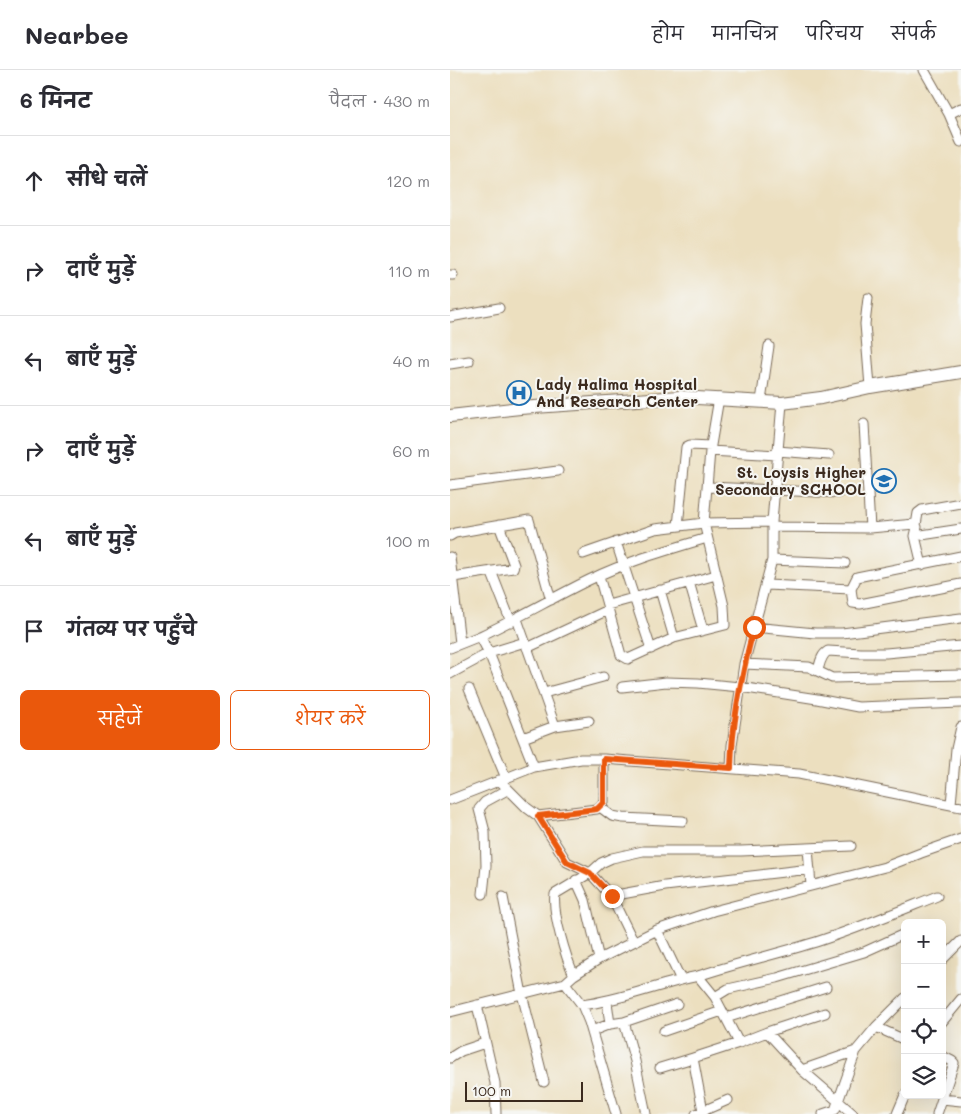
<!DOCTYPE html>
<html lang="hi">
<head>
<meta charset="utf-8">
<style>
	body { margin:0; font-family:Mali,"Playpen Sans Deva",sans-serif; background:#f2f2f3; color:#2b2b33 }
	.controls { position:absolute; right:15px; bottom:15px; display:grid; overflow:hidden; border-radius:8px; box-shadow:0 5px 20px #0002 }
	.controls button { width:45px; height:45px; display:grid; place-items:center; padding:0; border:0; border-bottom:1px solid #e1e1e2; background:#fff; color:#2b2b33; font:25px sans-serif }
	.scale { position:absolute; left:15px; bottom:12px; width:118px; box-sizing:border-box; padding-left:5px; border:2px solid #3b2a1e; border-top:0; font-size:14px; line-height:18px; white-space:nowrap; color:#3b2a1e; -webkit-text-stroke:4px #f6f6f2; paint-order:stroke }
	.stop { position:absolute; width:15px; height:15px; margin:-11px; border:4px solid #ea580c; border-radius:50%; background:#fff }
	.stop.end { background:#ea580c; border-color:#fff; box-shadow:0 1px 5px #0008 }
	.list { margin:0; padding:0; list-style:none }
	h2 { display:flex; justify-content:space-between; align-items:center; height:65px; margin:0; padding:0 20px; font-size:21px }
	h2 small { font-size:16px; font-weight:400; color:#7c7c81 }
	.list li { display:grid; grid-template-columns:32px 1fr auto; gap:15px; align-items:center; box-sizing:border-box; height:90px; padding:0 20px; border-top:1px solid #e1e1e2 }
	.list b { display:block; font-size:19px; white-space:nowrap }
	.list em { font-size:16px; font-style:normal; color:#7c7c81 }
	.actions { display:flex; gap:10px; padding:15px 20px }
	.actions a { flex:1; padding:11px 0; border:1px solid #ea580c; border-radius:8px; text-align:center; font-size:18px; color:#ea580c }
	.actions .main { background:#ea580c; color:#fff }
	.icon { flex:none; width:28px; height:28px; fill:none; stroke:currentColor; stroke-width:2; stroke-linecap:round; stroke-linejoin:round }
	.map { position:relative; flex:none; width:511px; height:1044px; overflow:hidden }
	header { display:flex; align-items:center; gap:30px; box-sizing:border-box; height:70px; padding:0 25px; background:#fff; border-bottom:1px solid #e1e1e2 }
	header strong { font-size:24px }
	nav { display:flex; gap:28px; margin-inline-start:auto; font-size:18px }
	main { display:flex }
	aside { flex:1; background:#fff }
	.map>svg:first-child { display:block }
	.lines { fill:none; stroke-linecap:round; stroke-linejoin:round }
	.minor-casing { stroke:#796956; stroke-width:11 }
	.secondary-casing { stroke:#796956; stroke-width:14 }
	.minor { stroke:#fff; stroke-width:9 }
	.secondary { stroke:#fff; stroke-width:12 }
	.route { stroke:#ea580c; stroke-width:6 }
	.labels { text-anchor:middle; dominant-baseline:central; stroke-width:4; stroke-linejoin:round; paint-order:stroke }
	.poi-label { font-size:15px; font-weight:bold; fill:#3b2a1e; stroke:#f6f6f2; text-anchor:start }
</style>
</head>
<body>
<header>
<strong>Nearbee</strong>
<nav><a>होम</a><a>मानचित्र</a><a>परिचय</a><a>संपर्क</a></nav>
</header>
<main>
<aside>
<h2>6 मिनट<small>पैदल · 430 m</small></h2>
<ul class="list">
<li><svg class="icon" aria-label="ahead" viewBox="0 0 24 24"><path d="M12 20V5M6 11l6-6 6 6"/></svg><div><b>सीधे चलें</b></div><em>120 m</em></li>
<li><svg class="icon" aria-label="right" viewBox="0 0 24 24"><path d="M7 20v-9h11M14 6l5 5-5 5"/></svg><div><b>दाएँ मुड़ें</b></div><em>110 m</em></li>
<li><svg class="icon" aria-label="left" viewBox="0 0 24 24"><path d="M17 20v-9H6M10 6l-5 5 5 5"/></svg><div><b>बाएँ मुड़ें</b></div><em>40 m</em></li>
<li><svg class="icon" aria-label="right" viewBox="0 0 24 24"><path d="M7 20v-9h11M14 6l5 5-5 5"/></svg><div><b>दाएँ मुड़ें</b></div><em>60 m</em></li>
<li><svg class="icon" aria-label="left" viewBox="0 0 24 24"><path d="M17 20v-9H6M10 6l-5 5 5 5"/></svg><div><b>बाएँ मुड़ें</b></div><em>100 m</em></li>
<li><svg class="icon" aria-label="arrive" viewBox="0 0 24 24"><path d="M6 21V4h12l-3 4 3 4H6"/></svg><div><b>गंतव्य पर पहुँचे</b></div></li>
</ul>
<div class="actions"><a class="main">सहेजें</a><a>शेयर करें</a></div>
</aside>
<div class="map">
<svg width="511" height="1044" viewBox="0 0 511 1044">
	<rect width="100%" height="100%" fill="#f6f6f2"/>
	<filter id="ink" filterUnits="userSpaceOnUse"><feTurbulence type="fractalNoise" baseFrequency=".02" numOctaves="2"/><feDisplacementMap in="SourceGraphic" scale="10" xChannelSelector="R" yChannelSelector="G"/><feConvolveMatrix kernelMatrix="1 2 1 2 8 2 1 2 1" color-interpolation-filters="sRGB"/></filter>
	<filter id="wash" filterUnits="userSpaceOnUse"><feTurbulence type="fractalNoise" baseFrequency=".0096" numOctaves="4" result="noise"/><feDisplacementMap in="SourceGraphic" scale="20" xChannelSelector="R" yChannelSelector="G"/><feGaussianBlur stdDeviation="1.12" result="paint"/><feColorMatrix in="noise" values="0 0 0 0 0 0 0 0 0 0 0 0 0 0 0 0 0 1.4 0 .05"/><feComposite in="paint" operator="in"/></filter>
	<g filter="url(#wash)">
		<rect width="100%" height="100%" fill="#ecdfbf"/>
	</g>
	<g filter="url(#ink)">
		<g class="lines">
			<defs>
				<path id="minor" d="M 474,0 L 499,44
					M 511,38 L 499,44 L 511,72
					M 0,205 L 3,205
					M 418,228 L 415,254 L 420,317
					M 0,247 L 49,238
					M 0,294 L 19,291
					M 311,331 L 319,276
					M 260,381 L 327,385
					M 327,381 L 379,385
					M 0,415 L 108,401
					M 258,417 L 389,423
					M 466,455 L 468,443 L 472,440 L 511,433
					M 228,456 L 236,377 L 240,375 L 261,376
					M 322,457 L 420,458 L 414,354
					M 420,458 L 465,454 L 467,457 L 465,466
					M 0,466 L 5,463 L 79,450 L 101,530
					M 166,472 L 201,579
					M 133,484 L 205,459 L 254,453 L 322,452
					M 0,487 L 10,573
					M 322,490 L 395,493
					M 472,495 L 465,466 L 511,459
					M 41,501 L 61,552
					M 149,506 L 171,585 L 178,589 L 224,568 L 275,555 L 274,536 L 254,453 L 260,381 L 269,328
					M 3,507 L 63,498 L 64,495 L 49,455
					M 239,512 L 253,560
					M 317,515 L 401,519 L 407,507 L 511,486
					M 401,519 L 403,533 L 410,534 L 511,514
					M 210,520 L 224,568
					M 158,535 L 266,505
					M 67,549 L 105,656
					M 304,557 L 365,563 L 392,563 L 511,548
					M 0,578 L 30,566
					M 77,578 L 158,540
					M 294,594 L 359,597 L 382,608 L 511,605
					M 368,600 C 370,593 371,585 378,581 L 411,583 L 436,583 L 511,576
					M 0,604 L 39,583 L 75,572
					M 172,617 L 216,612 L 248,613 L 290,617 L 367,629 L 408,637 L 511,633
					M 19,619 L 56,708
					M 94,623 L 153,607
					M 73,668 L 105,656 L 139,651
					M 84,697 L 39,583 L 30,566 C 67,549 102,528 139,510 C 176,492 217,480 257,468
					M 281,698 L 282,675 L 294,594 L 322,490 L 322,452 L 332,333
					M 49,710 L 77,738 L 88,746 L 117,792 L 140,803 L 161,826 L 183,871
					M 0,730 L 84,697 L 131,689 L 154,689 L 349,704 L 511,737
					M 501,734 L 506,679 L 511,657
					M 150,737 L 162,746 L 173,748 L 233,751
					M 88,746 L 147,739 L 154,732 L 154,689
					M 358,778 L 361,816
					M 126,810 L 135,830 L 149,889
					M 33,824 L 36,796 L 35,762 L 29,739 L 35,732 L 57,720
					M 161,826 L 215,816 L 360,799
					M 53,827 L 72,924 L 94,1012
					M 207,860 L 231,910
					M 492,890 L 511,871
					M 124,905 C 116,888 102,843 105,824 L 140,803 L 151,793 L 162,788 L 193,781 L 291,781 L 401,776
					M 248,906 C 287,893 327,884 366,872 C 407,859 447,842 487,826
					M 115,913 L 124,905 L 149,889 L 207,860 L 263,841 L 435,797 L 471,783 L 511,769
					M 265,927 L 278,919 L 327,908 L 414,882 L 454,864
					M 157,932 L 160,954 L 174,952 L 185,991 L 196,1044
					M 27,935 L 45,1013 L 46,1044
					M 132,935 L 139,952 L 166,1044
					M 0,942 L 115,913 L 132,935 C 172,930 209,914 248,906 L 265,927 L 289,973 L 317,962 L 352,1000 L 406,981 L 426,957 L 455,928
					M 276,948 L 376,917
					M 174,952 L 227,934
					M 492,952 L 511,929
					M 426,957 L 455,970
					M 142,961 L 160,954
					M 214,961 L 272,941
					M 317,962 L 375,943
					M 0,988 L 11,981 L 35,973
					M 210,998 L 243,988
					M 352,1000 L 403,1044
					M 492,1029 L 511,1031
					M 253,1041 L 278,1030
					M 246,1044 L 253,1041 L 243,988 L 289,973
					M 373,1044 L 385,1040 L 406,981
					M 447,1044 L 455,1025
					M 487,1044 L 504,993 L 502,991 L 492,986"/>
				<path id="secondary" d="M 0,346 L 70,338 L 230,327 L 332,333 L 371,328 L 420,317 L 511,302"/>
			</defs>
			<!-- minor casing -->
			<use href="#minor" class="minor-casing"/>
			<!-- secondary casing -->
			<use href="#secondary" class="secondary-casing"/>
			<!-- minor -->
			<use href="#minor" class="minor"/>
			<!-- secondary -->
			<use href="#secondary" class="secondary"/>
		</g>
	</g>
	<g class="lines" filter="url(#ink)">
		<!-- route -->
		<path class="route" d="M 162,826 L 140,803 L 117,792 L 88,746 L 147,739 L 154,732 L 154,689 L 281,698 C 282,650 292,603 304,557"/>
	</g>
	<!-- icons -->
	<defs>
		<symbol id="hospital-ring" viewBox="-11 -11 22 22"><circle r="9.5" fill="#f6f6f2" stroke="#1f6fb2" stroke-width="1.5"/><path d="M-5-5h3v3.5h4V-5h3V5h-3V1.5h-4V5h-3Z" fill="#1f6fb2"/></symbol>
		<symbol id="school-ring" viewBox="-11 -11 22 22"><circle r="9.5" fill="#f6f6f2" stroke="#1f6fb2" stroke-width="1.5"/><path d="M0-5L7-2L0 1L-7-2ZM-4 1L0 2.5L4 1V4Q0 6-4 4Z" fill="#1f6fb2"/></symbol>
	</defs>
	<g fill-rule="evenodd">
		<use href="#hospital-ring" x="55" y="309" width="28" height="28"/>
		<use href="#school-ring" x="420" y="397" width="28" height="28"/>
	</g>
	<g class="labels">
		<!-- poi labels -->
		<g class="poi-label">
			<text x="86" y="314">Lady Halima Hospital<tspan x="86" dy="17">And Research Center</tspan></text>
			<text x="416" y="402" text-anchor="end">St. Loysis Higher<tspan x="416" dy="17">Secondary SCHOOL</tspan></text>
		</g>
	</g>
</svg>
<div class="controls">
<button>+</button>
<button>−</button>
<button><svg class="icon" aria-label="locate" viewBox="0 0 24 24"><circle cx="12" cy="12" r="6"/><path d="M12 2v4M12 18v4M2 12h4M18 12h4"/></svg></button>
<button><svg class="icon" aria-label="layers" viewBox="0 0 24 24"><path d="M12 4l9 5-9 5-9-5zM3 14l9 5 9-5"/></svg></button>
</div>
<div class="scale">100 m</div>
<div class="stop" style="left:304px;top:557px"></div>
<div class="stop end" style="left:162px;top:826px"></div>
</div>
</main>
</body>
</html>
